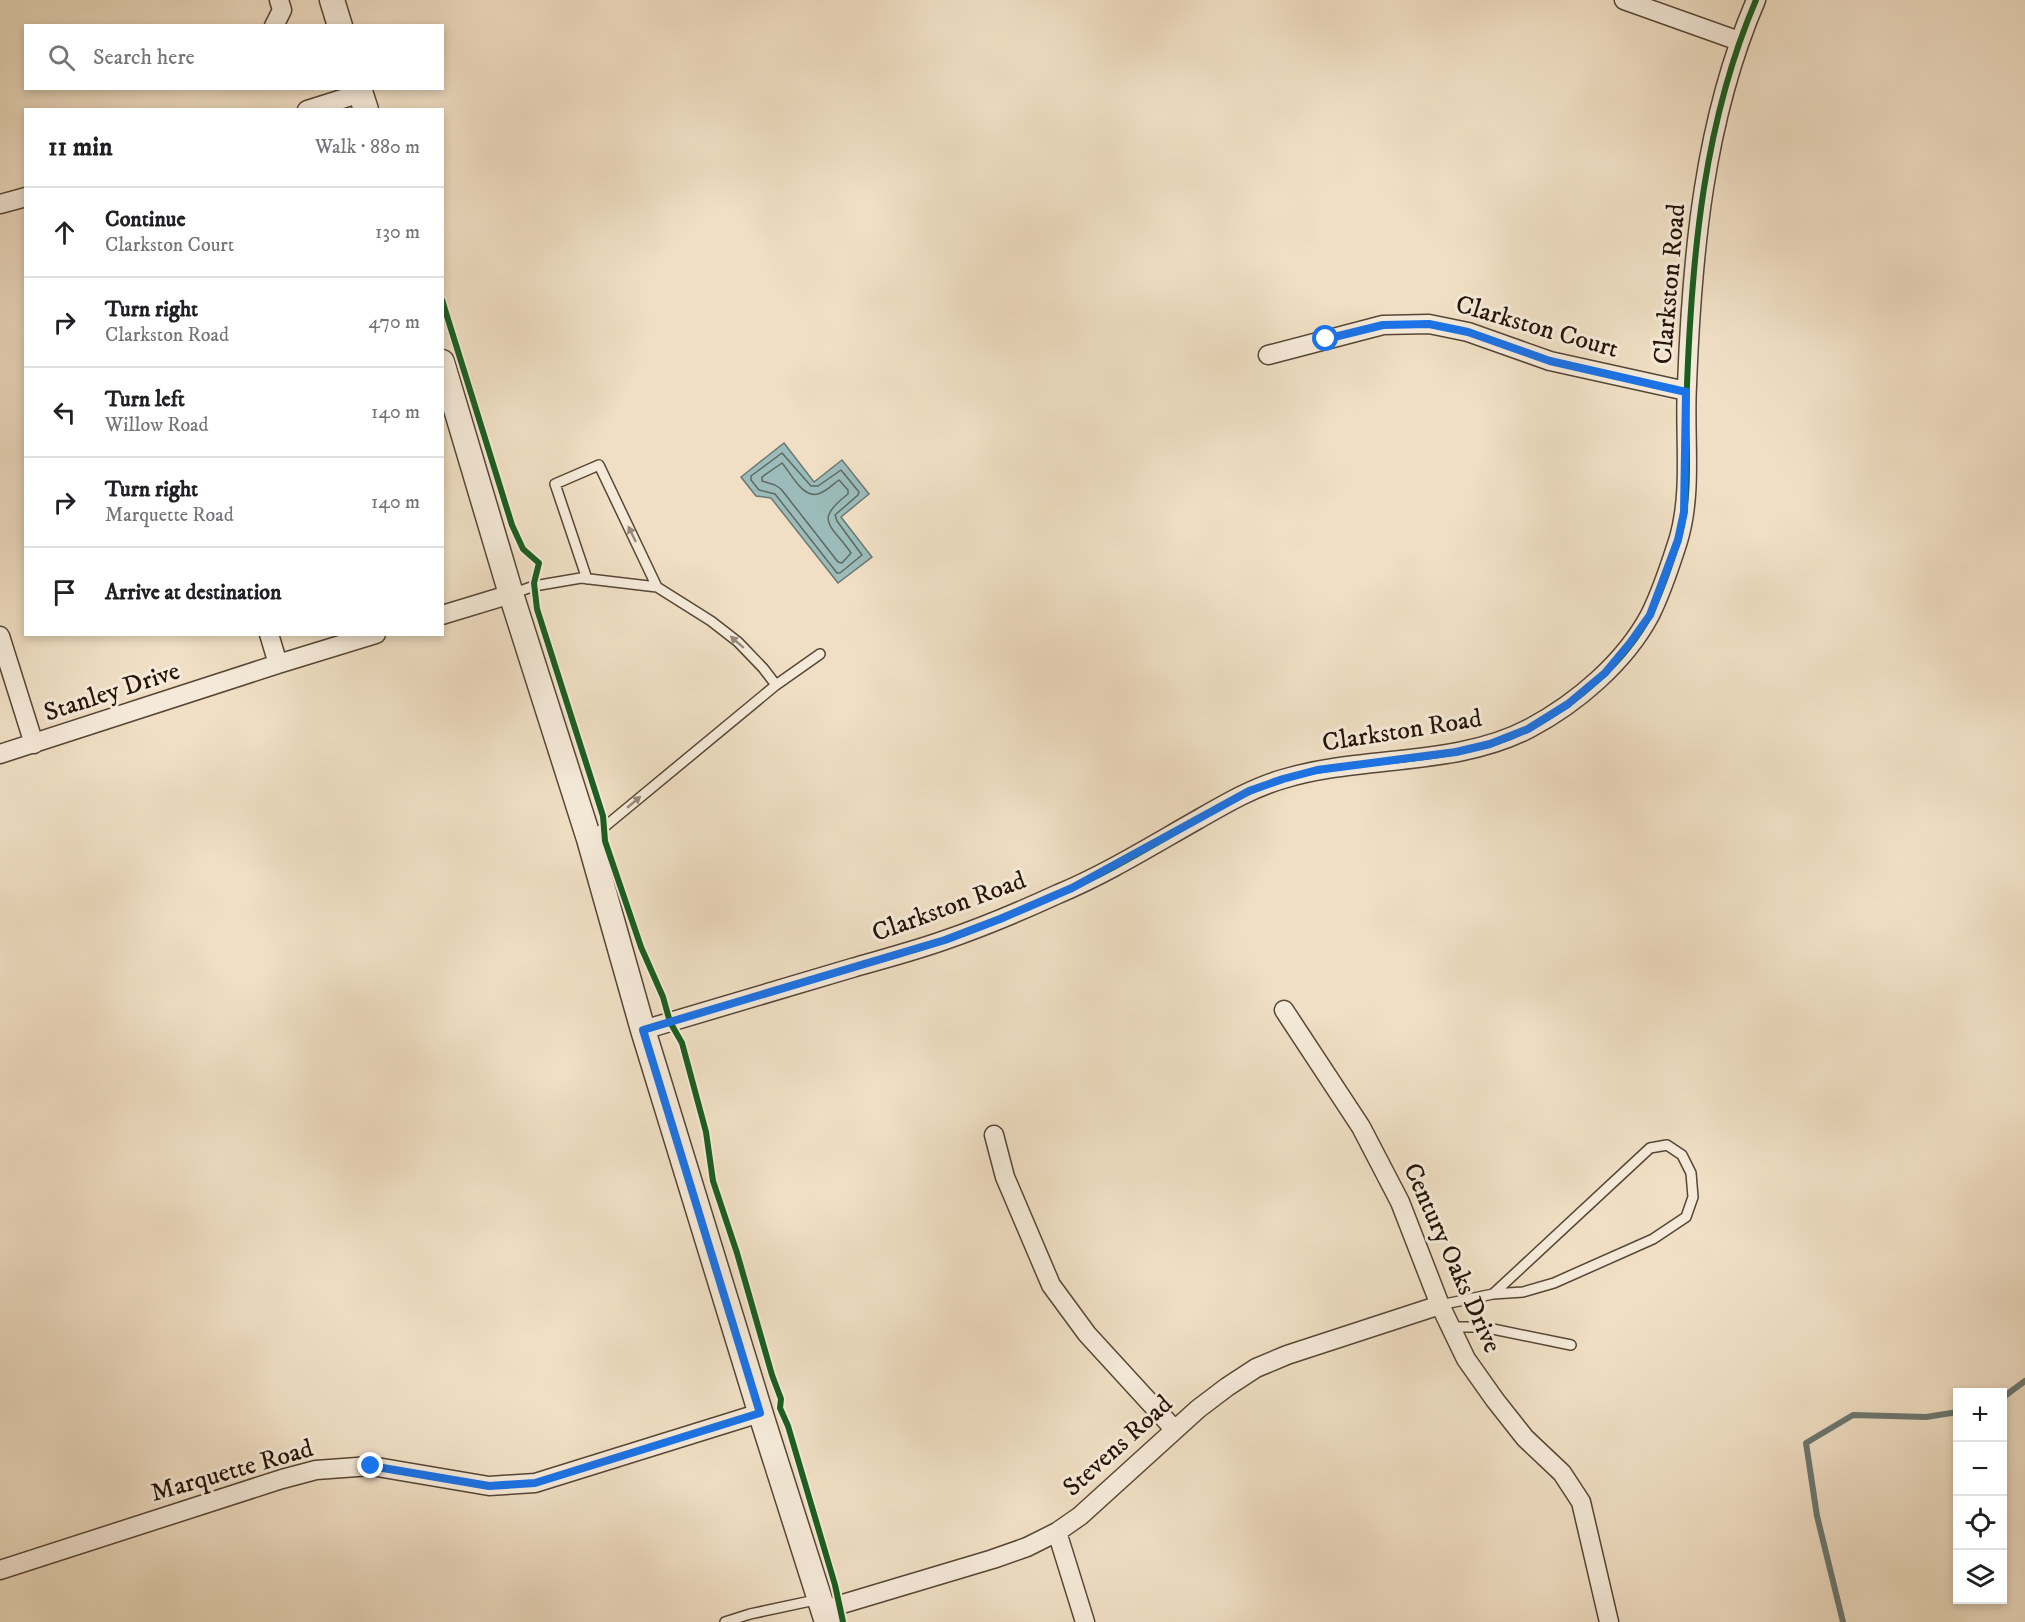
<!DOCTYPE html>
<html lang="en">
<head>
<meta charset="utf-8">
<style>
	body { margin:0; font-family:"IM FELL DW Pica",serif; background:#f6f6f6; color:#202124 }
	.controls { position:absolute; right:18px; bottom:18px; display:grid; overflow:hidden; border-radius:0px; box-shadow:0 3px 9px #0003 }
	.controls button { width:54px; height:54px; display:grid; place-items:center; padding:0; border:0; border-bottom:2px solid #e0e0e0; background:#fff; color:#202124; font:30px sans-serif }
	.stop { position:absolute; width:18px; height:18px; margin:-14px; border:4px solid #1a73e8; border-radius:50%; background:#fff }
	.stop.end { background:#1a73e8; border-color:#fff; box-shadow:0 2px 6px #0008 }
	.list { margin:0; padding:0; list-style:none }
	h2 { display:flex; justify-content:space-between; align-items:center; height:78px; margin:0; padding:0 24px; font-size:26px }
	h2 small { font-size:20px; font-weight:400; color:#757577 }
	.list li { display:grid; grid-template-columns:39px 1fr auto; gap:18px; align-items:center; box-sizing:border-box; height:90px; padding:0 24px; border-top:2px solid #e0e0e0 }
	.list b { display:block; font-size:22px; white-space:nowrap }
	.list p { margin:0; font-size:20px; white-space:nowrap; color:#757577 }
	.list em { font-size:20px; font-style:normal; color:#757577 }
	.icon { flex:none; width:33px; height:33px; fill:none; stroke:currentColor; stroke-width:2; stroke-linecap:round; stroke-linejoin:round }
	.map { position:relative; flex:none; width:2025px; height:1622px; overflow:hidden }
	.search { position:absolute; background:#fff; box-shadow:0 3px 9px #0003; left:24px; top:24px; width:420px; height:66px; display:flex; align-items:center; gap:15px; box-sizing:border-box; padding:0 21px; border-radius:0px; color:#757577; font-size:22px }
	.panel { position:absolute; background:#fff; box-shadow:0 3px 9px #0003; left:24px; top:108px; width:420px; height:528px; border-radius:0px }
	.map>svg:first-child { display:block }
	.water { fill:#9bbcba; stroke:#6b7872; stroke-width:1.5 }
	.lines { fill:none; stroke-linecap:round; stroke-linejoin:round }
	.shore { stroke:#606860; stroke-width:1.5 }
	.stream { stroke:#6b7872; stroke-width:6 }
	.service-casing { stroke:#574636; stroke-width:12 }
	.minor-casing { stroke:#574636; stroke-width:21 }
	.tertiary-casing { stroke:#574636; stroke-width:27 }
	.service { stroke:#f5ead9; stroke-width:9 }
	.minor { stroke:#f5ead9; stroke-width:18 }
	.tertiary { stroke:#f5ead9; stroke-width:24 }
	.cycleway-casing { stroke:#f5ead9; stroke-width:10 }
	.cycleway { stroke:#1b5e20; stroke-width:6 }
	.oneway { fill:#97897a }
	.route { stroke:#1a73e8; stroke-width:8 }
	.labels { text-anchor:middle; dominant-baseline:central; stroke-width:6; stroke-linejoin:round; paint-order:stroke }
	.street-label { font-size:26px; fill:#241307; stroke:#f5ead9 }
</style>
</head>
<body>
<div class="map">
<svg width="2025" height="1622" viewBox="0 0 2025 1622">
	<rect width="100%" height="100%" fill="#f0dfc4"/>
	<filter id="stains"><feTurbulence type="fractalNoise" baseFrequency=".00333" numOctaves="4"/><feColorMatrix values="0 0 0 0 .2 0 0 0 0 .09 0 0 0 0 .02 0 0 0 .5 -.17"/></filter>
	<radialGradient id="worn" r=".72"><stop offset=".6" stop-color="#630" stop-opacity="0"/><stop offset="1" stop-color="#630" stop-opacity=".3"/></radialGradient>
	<!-- water -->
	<path class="water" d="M 784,443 L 814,482 L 842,460 L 869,494 L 841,517 L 872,557 L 838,583 L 771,498 L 756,496 L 741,477 Z"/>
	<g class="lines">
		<!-- shore -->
		<path class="shore" d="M 782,453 L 811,486 L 818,486 L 841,470 L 859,492 L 858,495 L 835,515 L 837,521 L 862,555 L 840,573 L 837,573 L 775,494 L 759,490 L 751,480 L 751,476 Z
			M 782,463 C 791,473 802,498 818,494 C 826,492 833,484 839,480 L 848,490 L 848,494 C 813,521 831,524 851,553 L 842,563 L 838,562 L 781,489 L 775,485 L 762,481 L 762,477 Z"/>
		<!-- stream -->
		<path class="stream" d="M 2002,1398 L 2025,1381
			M 1843,1622 L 1817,1516 L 1806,1443 L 1853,1415 L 1926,1417 L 1958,1412"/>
		<defs>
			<path id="service" d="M 587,579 L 555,484 L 599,465 L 657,587
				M 512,594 L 534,586 L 581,578 L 657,587 L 711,621 L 738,642 L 763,668 L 776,685
				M 591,838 L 776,685 L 820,654
				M 1440,1305 L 1493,1294 L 1523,1292 L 1554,1283 L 1653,1239 L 1686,1217 L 1693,1197 L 1691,1173 L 1682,1155 L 1667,1145 L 1650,1148 L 1493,1294
				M 1451,1327 L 1483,1327 L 1571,1345
				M 725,1622 L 750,1614 L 820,1599"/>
			<path id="minor" d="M 1624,0 L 1739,41
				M 274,26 L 282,10 L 279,0
				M 307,110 L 361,93
				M 0,204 L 26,197
				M 1268,355 L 1383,325 L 1429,324 L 1468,332 L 1550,361 L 1686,391
				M 442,615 L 511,594
				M 269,634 L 278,664
				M 0,636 L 34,744
				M 0,754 L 278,664 L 376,634
				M 1284,1010 L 1361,1127 L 1400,1202 L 1440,1305 L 1466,1359 L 1495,1400 L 1525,1438 L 1562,1473 L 1581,1502 L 1609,1622
				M 643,1030 C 713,1009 783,989 852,968 C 883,959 914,951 945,940 C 983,927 1021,911 1058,894 C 1106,874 1151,846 1197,820 C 1225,804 1252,788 1283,779 C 1362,755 1457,767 1530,728 C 1577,703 1625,662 1650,615 C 1660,595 1671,563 1678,541 C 1693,492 1684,436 1687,385 C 1692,254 1704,121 1756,0
				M 994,1135 L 1005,1177 L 1051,1285 L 1087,1334 L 1174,1429
				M 1057,1532 L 1085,1622
				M 0,1570 L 282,1479 L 316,1470 L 371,1466 L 489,1486 L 535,1483 L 760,1413
				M 824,1611 L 839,1605 L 993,1559 L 1027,1547 L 1057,1532 L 1080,1516 L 1198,1409 L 1227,1387 L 1256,1368 L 1287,1355 L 1440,1305"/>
			<path id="tertiary" d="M 332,0 L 340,26
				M 359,88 L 366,110
				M 442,362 L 511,594 L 589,839 L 643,1030 L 763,1421 L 827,1622"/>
		</defs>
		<!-- service casing -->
		<use href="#service" class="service-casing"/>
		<!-- minor casing -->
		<use href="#minor" class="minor-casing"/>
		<!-- tertiary casing -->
		<use href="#tertiary" class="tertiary-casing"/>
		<!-- service -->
		<use href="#service" class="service"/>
		<!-- minor -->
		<use href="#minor" class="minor"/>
		<!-- tertiary -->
		<use href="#tertiary" class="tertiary"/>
		<defs>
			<path id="cycleway" d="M 442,300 L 512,525 L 523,549 L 539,563 L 534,583 L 537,609 L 603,816 L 605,841 L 641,947 L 663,997 L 670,1022 L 682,1043 L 706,1132 L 713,1181 L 737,1253 L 772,1375 L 781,1399 L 780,1408 L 788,1426 L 835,1585 L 843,1622
				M 643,1030 C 713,1009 783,989 852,968 C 883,959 914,951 945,940 C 983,927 1021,911 1058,894 C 1106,874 1151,846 1197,820 C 1225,804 1252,788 1283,779 C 1362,755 1457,767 1530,728 C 1577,703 1625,662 1650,615 C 1660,595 1671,563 1678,541 C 1693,492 1684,436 1687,385 C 1692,254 1704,121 1756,0"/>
		</defs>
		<!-- cycleway casing -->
		<use href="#cycleway" class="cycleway-casing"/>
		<!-- cycleway -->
		<use href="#cycleway" class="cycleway"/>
	</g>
	<!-- one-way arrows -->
	<defs><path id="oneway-solid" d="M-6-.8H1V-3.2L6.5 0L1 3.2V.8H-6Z" transform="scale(1.5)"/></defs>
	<g class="oneway">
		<use href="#oneway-solid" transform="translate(632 534) rotate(-116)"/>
		<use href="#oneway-solid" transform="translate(737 642) rotate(-139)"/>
		<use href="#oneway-solid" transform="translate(634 802) rotate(-40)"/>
	</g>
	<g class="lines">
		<!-- route -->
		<path class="route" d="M 371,1466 L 489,1486 L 535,1483 L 760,1413 L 643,1030 L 945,940 L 1000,919 L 1072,888 L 1249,791 L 1283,779 L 1317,770 L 1456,752 L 1490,744 L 1528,729 L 1568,704 L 1605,673 L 1630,643 L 1650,615 L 1678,540 L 1684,512 L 1686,392 L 1550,361 L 1468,332 L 1429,324 L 1383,325 L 1326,339"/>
	</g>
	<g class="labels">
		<!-- street labels -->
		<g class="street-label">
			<text transform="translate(1670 284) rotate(-85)">Clarkston Road</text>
			<text transform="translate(1537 327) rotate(16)">Clarkston Court</text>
			<text transform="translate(112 692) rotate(-18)">Stanley Drive</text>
			<text transform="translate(1402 731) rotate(-9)">Clarkston Road</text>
			<text transform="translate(949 907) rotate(-20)">Clarkston Road</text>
			<text transform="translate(1452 1258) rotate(66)">Century Oaks Drive</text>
			<text transform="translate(1118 1446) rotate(-42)">Stevens Road</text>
			<text transform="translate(232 1471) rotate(-16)">Marquette Road</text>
		</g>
	</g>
	<rect width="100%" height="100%" filter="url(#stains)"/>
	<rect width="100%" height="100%" fill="url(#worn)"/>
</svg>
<div class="controls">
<button>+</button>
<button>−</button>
<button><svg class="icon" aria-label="locate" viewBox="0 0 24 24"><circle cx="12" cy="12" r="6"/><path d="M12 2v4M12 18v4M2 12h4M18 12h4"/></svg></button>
<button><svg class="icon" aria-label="layers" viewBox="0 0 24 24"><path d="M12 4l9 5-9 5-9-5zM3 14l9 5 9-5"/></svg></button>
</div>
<div class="stop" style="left:1326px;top:339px"></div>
<div class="stop end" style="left:371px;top:1466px"></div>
<div class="search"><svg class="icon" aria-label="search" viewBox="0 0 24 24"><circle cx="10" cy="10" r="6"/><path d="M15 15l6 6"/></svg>Search here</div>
<section class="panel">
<h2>11 min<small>Walk · 880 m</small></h2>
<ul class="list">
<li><svg class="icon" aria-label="ahead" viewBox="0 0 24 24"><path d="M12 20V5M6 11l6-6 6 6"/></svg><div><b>Continue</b><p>Clarkston Court</p></div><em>130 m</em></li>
<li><svg class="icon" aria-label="right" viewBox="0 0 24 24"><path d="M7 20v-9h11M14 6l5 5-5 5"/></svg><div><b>Turn right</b><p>Clarkston Road</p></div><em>470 m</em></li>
<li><svg class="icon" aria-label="left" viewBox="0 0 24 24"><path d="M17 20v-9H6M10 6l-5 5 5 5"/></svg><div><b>Turn left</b><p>Willow Road</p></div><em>140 m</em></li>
<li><svg class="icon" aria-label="right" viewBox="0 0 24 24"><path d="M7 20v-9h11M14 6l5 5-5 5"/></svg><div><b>Turn right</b><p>Marquette Road</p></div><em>140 m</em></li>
<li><svg class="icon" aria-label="arrive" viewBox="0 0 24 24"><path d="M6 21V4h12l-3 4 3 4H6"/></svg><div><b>Arrive at destination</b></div></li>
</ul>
</section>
</div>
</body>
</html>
